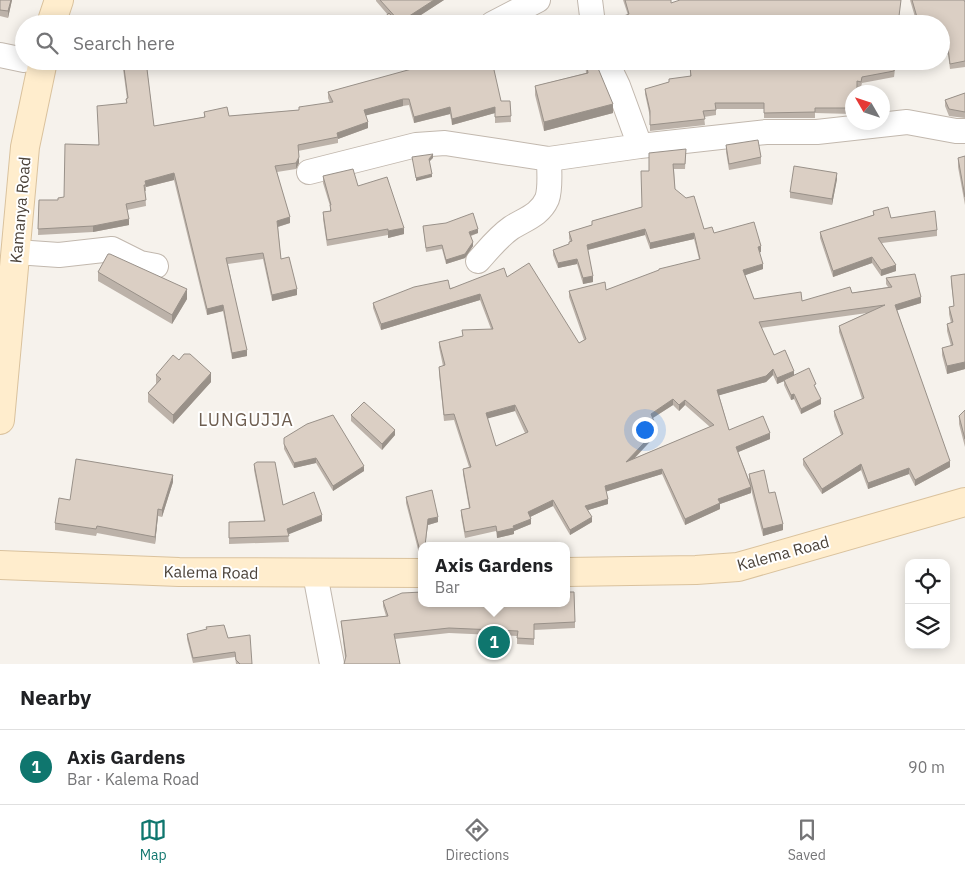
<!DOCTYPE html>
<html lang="en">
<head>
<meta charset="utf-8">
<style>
	body { margin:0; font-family:"IBM Plex Sans",sans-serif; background:#f6f6f6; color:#202124 }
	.controls { position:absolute; right:15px; bottom:15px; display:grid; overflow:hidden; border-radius:10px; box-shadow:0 2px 12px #0003 }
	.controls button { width:45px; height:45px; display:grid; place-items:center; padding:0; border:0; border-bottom:1px solid #e0e0e0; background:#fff; color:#202124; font:25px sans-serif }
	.compass { position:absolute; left:845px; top:85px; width:45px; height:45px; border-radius:50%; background:#fff; box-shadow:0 2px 12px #0003; rotate:309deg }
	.you { position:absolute; left:644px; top:429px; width:18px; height:18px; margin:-12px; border:4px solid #fff; border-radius:50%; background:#1a73e8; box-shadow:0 0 0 8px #1a73e833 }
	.badge { display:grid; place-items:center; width:32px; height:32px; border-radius:50%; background:#0f766e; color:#fff; font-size:16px; font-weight:700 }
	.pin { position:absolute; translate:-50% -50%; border:2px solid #fff; box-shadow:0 1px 5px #0006 }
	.popup { position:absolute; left:418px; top:542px; width:152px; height:65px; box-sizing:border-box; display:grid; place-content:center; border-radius:10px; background:#fff; filter:drop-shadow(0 1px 4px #0005); font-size:16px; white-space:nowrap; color:#757577 }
	.popup b { font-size:19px; color:#202124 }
	.popup::after { content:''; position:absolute; left:50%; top:100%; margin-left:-10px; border:10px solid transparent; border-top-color:#fff }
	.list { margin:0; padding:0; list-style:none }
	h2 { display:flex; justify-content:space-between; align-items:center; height:65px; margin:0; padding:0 20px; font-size:21px }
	h2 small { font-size:16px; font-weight:400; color:#757577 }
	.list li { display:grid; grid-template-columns:32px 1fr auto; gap:15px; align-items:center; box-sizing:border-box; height:75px; padding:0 20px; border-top:1px solid #e0e0e0 }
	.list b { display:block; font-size:19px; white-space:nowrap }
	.list p { margin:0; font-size:16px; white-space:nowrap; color:#757577 }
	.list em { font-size:16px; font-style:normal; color:#757577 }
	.icon { flex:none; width:28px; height:28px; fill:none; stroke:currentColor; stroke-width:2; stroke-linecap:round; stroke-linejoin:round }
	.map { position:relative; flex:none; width:965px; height:664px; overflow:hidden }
	.search { position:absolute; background:#fff; box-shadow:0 2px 12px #0003; left:15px; right:15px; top:15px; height:55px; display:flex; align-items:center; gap:12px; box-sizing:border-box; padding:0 18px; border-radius:28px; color:#757577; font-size:19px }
	.sheet { height:140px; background:#fff }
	nav { display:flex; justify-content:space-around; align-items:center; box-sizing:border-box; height:70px; border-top:1px solid #e0e0e0; background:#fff; font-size:14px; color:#757577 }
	nav a { display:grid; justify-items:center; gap:2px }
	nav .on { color:#0f766e }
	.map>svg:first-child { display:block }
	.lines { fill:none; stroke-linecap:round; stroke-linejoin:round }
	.street-casing { stroke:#c2b8ae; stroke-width:26 }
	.secondary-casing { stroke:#dac29d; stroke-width:30 }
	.street { stroke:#fff; stroke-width:24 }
	.secondary { stroke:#ffedcd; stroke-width:28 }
	.wall { fill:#bcb2a9; fill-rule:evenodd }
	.shaded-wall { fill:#999189 }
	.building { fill:#dbcfc4; stroke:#999189; fill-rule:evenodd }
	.labels { text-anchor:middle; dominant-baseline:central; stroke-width:4; stroke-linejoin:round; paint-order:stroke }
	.street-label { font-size:16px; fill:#4b4239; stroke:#fff }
	.neighbourhood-label { font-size:18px; letter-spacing:1px; fill:#6e5e50; stroke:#fff }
</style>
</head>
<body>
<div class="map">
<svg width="965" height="664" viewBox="0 0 965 664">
	<rect width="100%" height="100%" fill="#f6f2ec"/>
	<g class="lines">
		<defs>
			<path id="street" d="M 590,0 L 593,24
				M 492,24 L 538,0
				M 0,55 L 24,60
				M 606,61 L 618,86 L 640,146
				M 309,172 L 416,145 L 445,143 L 549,159 L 640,146 L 766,132 L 817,132 L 907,122 L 956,131 L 965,131
				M 16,252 L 59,255 L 112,249 L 140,263 L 156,266
				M 478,261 C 488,250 498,237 511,228 C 525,219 540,215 547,199 C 551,188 549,171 549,159
				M 315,574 L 332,664"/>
			<path id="secondary" d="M 51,24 L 59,0
				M 0,420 L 25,147 L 43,61
				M 0,565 L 179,572 L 422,573
				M 566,572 L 696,570 L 738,567 L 965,502"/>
		</defs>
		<!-- street casing -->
		<use href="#street" class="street-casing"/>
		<!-- secondary casing -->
		<use href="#secondary" class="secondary-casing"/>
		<!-- street -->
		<use href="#street" class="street"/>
		<!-- secondary -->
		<use href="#secondary" class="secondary"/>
	</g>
	<!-- wall -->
	<path class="wall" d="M 0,0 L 12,0 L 8,18 L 0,16 Z
		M 376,0 L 444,0 L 407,24 L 377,24 L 388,15 L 376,1 Z
		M 623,0 L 671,0 L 671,3 L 899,24 L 611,24 L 611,21 L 628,15 Z
		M 910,0 L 964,0 L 965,2 L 965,67 L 950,69 L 948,54 L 941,56 L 941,24 L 917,24 Z
		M 122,61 L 146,61 L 154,126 L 204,117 L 204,112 L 229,116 L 299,110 L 330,103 L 328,98 L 328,92 L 436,63 L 436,61 L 493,61 L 492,65 L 501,101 L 510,101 L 511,122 L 495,123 L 495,113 L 452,125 L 450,114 L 414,123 L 409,105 L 403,106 L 366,115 L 368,128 L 338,139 L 338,143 L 298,151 L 299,163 L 296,169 L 277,172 L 290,223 L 278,227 L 281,259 L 297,295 L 272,301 L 263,259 L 228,264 L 247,356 L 232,359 L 223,311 L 207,315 L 174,180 L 146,187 L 146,191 L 145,191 L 146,206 L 127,210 L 129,225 L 93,232 L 38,235 L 39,200 L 58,200 L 64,197 L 126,103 L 126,99 L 127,99 Z
		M 585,61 L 595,61 L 613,113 L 544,131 L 535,95 L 535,86 L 586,73 Z
		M 692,61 L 896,61 L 894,77 L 862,83 L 861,87 L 857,87 L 852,92 L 852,114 L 815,113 L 815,118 L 764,118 L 764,109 L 716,109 L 716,115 L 704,117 L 705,125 L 650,131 L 650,117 L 645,94 L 645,89 L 690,76 L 690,67 L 692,66 Z
		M 965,93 L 965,118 L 949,116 L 945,106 L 945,100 Z
		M 726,145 L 761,157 L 761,164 L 729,170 L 726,152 Z
		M 686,149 L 685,169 L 674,169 L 675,189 L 704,229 L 761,252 L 759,252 L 763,269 L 745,275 L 754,299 L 802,301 L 888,287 L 886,284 L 886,278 L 921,303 L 897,310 L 950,467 L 915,486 L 909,474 L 868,489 L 861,470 L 822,494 L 803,465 L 803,459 L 841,435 L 834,416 L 834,411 L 862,399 L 839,332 L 839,326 L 867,313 L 761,328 L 774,355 L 794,375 L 816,388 L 821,404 L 801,414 L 794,399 L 791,400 L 784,385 L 784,381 L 777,384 L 773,375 L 766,382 L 719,395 L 729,430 L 770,439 L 738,452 L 749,480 L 749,474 L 769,493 L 783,530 L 763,536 L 751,489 L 751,493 L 720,504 L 720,509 L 685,525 L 662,474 L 606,491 L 608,504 L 588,510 L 592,522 L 570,535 L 553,506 L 530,517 L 531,524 L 514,531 L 514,534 L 497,538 L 496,531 L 465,538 L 461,515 L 461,510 L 469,508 L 463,474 L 463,469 L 469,467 L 454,420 L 444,421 L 439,373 L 439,367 L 443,366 L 439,347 L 439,342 L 491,329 L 480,300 L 381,330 L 373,308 L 373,303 L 507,277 L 579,343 L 584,340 L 569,297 L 569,291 L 606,290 L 699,259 L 694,239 L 650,249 L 645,235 L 588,250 L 593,282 L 583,284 L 577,264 L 558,268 L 553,255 L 553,250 L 569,244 L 569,242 L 570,242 L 569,238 L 569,232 L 592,225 L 592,221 L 642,207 L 649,171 ZM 673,405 L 679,411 L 685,405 L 710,427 L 635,458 L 657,434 L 653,418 ZM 515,411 L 525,433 L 496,446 L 487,418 Z
		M 965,156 L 965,205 L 958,167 L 958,158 Z
		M 323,176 L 358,186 L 404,234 L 388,238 L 388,235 L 327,246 L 323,219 L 323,212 L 330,211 L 330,206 L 323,183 Z
		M 837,179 L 832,205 L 790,198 L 790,192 Z
		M 873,211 L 891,218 L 937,230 L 937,236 L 882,243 L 896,271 L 881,276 L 872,263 L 833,277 L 820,238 L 820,232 L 873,215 Z
		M 423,226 L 478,233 L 471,236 L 473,246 L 465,258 L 446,264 L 442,249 L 426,252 Z
		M 98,272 L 187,299 L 172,324 L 98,281 Z
		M 965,274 L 965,369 L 947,374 L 942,355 L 942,348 L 951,346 L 947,331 L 947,324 L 951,323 L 949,314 L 949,307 L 954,306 L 951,283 L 951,276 Z
		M 156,375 L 211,382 L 173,424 L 148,402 L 148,393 L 156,384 Z
		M 965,410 L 965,447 L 959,424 L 959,416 Z
		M 351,415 L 395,435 L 382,450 L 351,421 Z
		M 284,438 L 364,471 L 333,491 L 316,463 L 294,468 L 284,449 Z
		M 254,464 L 283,505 L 322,521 L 288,534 L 289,542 L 229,544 L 229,522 L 264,521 L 254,470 Z
		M 173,482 L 162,517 L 158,516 L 155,544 L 97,533 L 96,536 L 55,530 L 55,523 L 70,500 Z
		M 406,497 L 438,522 L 428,525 L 422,546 L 422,558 L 420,557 L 406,503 Z
		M 383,601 L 422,603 L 575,622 L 575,628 L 534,630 L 534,645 L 517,644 L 517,636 L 449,633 L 395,639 L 345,658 L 341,621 L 386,616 L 383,606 Z
		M 187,634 L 228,638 L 252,664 L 236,664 L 235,657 L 193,663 L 187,639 Z"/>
	<!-- shaded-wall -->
	<path class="shaded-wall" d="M 11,0 L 12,0 L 8,18 L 8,11 Z
		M 434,0 L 444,0 L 407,24 L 400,24 L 400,22 Z
		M 948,48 L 948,54 L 941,56 L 941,50 Z
		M 403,99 L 403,106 L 364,116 L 364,110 Z
		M 613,104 L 613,113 L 544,131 L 544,122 Z
		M 450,107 L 450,114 L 414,123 L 414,117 Z
		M 495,107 L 495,113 L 452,125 L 452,119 Z
		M 368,122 L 368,128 L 338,139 L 337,133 Z
		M 433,154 L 433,158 L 429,162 L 429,159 Z
		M 299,157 L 299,163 L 296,169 L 296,163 Z
		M 174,173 L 174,180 L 146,187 L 145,181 Z
		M 837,173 L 837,179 L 832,205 L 832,199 Z
		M 432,174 L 432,177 L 416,181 L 416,178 Z
		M 290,217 L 290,223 L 277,227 L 277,221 Z
		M 129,219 L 129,225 L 93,232 L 93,226 Z
		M 404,228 L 404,234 L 388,238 L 388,231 Z
		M 478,229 L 478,233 L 469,236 L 469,232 Z
		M 645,229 L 645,235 L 587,250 L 587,245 Z
		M 694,233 L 694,239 L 650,249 L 650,243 Z
		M 473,242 L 473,246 L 465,258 L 446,264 L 446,260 Z
		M 761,246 L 761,252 L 758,253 L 758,247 Z
		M 872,257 L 872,263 L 833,277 L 833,271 Z
		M 577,259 L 577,264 L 558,268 L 558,263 Z
		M 763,264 L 763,269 L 743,276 L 743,270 Z
		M 896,265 L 896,271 L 881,276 L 881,270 Z
		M 593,276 L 593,282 L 583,284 L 583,278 Z
		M 187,289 L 187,299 L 172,324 L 172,315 Z
		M 297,289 L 297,295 L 272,301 L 272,295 Z
		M 480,294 L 480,300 L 381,330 L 381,324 Z
		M 921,297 L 921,303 L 895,311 L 895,305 Z
		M 223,305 L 223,311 L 207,315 L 207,309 Z
		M 247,350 L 247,356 L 232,359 L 232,353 Z
		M 965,362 L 965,369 L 947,374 L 947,366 Z
		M 773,369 L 773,375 L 766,382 L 717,396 L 717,390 Z
		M 794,371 L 794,377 L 777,384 L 777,378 Z
		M 211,373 L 211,382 L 173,424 L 173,415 Z
		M 794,394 L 794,399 L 791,400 L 791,395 Z
		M 673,399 L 673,405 L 651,419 L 651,414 Z
		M 821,399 L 821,404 L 801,414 L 801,409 Z
		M 685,400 L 685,405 L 679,411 L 679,405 Z
		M 515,405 L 515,411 L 486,419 L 486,413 Z
		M 657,429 L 657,434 L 626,467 L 626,462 Z
		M 395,430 L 395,435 L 382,450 L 382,444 Z
		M 770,433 L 770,439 L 736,453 L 736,447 Z
		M 316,458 L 316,463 L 294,468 L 294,463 Z
		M 950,461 L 950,467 L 915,486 L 915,480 Z
		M 861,464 L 861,470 L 822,494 L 822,489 Z
		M 364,466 L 364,471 L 333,491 L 333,486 Z
		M 909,468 L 909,474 L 868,489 L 868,483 Z
		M 662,469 L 662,474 L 605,492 L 605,486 Z
		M 173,475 L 173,482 L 162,517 L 162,510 Z
		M 751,487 L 751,493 L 720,504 L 720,509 L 685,525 L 685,519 L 718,499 Z
		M 608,499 L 608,504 L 585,511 L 585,506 Z
		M 553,500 L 553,506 L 528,518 L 528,512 Z
		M 158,509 L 158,516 L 155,544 L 155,537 Z
		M 322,515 L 322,521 L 287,535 L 287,529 Z
		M 438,517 L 438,522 L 428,525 L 425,546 L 428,519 Z
		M 592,517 L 592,522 L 570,535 L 570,530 Z
		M 531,519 L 531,524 L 514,531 L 514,534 L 497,538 L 497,532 Z
		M 783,524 L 783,530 L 763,536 L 763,529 Z"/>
	<!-- building -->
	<path class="building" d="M 0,0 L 11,0 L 8,11 L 0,10 Z
		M 380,0 L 434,0 L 400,22 Z
		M 625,0 L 671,0 L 671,3 L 680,0 L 901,0 L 898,24 L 612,24 L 611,21 L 629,14 Z
		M 912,0 L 964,0 L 965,2 L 965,61 L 950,64 L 948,48 L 941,50 L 941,24 L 919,24 Z
		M 389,13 L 399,24 L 377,24 Z
		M 123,61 L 146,61 L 154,126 L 205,117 L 204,112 L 227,107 L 229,116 L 299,110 L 299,107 L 333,102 L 328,92 L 437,62 L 437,61 L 492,61 L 501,101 L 510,101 L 511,116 L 495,117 L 495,107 L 452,119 L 450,107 L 414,117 L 409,99 L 403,99 L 364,110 L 368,122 L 337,133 L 338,137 L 298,145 L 299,157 L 296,163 L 275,166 L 290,217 L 277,221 L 281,259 L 289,257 L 297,289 L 272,295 L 263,253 L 226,258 L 247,350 L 232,353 L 223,305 L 207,309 L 174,173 L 145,181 L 146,185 L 144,185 L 146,200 L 126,204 L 129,219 L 93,226 L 38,229 L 39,200 L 58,200 L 58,198 L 64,197 L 65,144 L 99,145 L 97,106 L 127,103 L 126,99 L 128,98 Z
		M 586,61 L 595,61 L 613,104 L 544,122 L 535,86 L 588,73 Z
		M 692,61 L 895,61 L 894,71 L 862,77 L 861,82 L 857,81 L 857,92 L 852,92 L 852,108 L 815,108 L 815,112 L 764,113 L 764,103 L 715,103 L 716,110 L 703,111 L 705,119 L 650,125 L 650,111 L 645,89 L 669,82 L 669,79 L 691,76 L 690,67 L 693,66 Z
		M 965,93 L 965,112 L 949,109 L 945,100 Z
		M 758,140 L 761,157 L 729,164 L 726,145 Z
		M 686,149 L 685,164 L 673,164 L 675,189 L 686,198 L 694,196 L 704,229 L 712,227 L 714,233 L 754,222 L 761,246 L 758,247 L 763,264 L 743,270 L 754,299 L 801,292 L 802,301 L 850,287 L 852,293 L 892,287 L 886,278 L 915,274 L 921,297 L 895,305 L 950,461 L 915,480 L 909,468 L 868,483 L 861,464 L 822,489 L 803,459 L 843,434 L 834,411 L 864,398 L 839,326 L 885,305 L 759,322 L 774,355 L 785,350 L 794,371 L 777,378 L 773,369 L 766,376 L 717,390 L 729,430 L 763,416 L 770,433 L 736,447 L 751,487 L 718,499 L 720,503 L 685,519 L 662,469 L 605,486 L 608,499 L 585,506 L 592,517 L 570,530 L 553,500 L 528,512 L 531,519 L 513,526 L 514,528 L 497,532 L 496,526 L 465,532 L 461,510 L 470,508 L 463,469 L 471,467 L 454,414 L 444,415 L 439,367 L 445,365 L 439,342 L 463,336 L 462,330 L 493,329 L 480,294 L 381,324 L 373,303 L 414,287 L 448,280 L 450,289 L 504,268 L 507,277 L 529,263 L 579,343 L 586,339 L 569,291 L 605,282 L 606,290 L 659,270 L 659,269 L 700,259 L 694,233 L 650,243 L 645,229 L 587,245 L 593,276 L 583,278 L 577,259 L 558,263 L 553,250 L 569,244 L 569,242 L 572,241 L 569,232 L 592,225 L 592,221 L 642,207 L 641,171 L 649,171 L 649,153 ZM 673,399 L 679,405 L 685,400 L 714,425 L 626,462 L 657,429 L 651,414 ZM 515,405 L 528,432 L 496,446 L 486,413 Z
		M 433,154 L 429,159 L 432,174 L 416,178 L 412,157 Z
		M 965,156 L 965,197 L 958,158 Z
		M 794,166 L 837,173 L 832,199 L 790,192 Z
		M 353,169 L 358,186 L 387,177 L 404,228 L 388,231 L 388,229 L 327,240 L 323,212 L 331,211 L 330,205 L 331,205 L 323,176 Z
		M 888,207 L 891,218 L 935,211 L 937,230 L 878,238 L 896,265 L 881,270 L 872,257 L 833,271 L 820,232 L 874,215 L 873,211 Z
		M 473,213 L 478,229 L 469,232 L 473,242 L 465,254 L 446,260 L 442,245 L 426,248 L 423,226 L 446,223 Z
		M 108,254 L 110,254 L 187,289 L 172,315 L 98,272 Z
		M 965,274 L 965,362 L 947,366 L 942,348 L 953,345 L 947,324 L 953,322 L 949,307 L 954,306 L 951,276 Z
		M 184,354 L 190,354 L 211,373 L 173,415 L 148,393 L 161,379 L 156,375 L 173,355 L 179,360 Z
		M 809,368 L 816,384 L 814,385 L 821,399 L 801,409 L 794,394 L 791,395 L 784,380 Z
		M 364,402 L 395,430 L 382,444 L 351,415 Z
		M 965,410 L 965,439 L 959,416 Z
		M 333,415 L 364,466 L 333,486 L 316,458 L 294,463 L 284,444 L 284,438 L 307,424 Z
		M 76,459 L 173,475 L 162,510 L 158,509 L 155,537 L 97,526 L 96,529 L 55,523 L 59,498 L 70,500 Z
		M 257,462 L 275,462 L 283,505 L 314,492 L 322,515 L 287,529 L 289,536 L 229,538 L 229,522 L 265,521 L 254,464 Z
		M 764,470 L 769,493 L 775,492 L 783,524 L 763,529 L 749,474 Z
		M 432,490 L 438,517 L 428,519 L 425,546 L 422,546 L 422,552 L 420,551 L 406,497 Z
		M 422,592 L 422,603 L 566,603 L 566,592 L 574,592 L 575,622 L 534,624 L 534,639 L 517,638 L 518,631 L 449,628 L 394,634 L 400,664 L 344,664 L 346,656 L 341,621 L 388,616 L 383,601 L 402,593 Z
		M 224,625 L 228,638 L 250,635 L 252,664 L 240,664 L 236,660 L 235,652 L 193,658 L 187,634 L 207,629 L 206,627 Z"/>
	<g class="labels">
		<!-- street labels -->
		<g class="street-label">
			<text transform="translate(20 210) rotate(-85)">Kamanya Road</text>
			<text transform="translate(783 553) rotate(-15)">Kalema Road</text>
			<text transform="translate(211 572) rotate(1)">Kalema Road</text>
		</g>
		<!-- neighbourhood labels -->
		<g class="neighbourhood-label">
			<text x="246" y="419">LUNGUJJA</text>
		</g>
	</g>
</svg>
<div class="controls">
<button><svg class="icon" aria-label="locate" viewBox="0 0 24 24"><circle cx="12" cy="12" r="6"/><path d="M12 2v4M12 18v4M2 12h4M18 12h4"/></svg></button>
<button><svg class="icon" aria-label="layers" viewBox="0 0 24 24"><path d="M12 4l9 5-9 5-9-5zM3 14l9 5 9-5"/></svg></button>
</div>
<svg class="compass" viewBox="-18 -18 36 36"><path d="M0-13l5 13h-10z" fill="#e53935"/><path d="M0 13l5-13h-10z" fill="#757577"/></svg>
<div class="you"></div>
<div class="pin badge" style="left:494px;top:642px">1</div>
<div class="popup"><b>Axis Gardens</b>Bar</div>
<div class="search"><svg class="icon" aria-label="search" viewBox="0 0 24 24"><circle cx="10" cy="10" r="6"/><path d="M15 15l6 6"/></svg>Search here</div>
</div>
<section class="sheet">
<h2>Nearby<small></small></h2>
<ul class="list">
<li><span class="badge">1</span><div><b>Axis Gardens</b><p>Bar · Kalema Road</p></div><em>90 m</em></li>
</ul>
</section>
<nav>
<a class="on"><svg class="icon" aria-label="map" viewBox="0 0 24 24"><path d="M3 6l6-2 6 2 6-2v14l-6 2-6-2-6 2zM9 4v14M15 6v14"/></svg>Map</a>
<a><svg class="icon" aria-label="directions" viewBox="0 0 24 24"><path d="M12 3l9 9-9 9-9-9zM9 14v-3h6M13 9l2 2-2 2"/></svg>Directions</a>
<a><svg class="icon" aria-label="saved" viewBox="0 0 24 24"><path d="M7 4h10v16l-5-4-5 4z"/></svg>Saved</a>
</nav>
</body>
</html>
